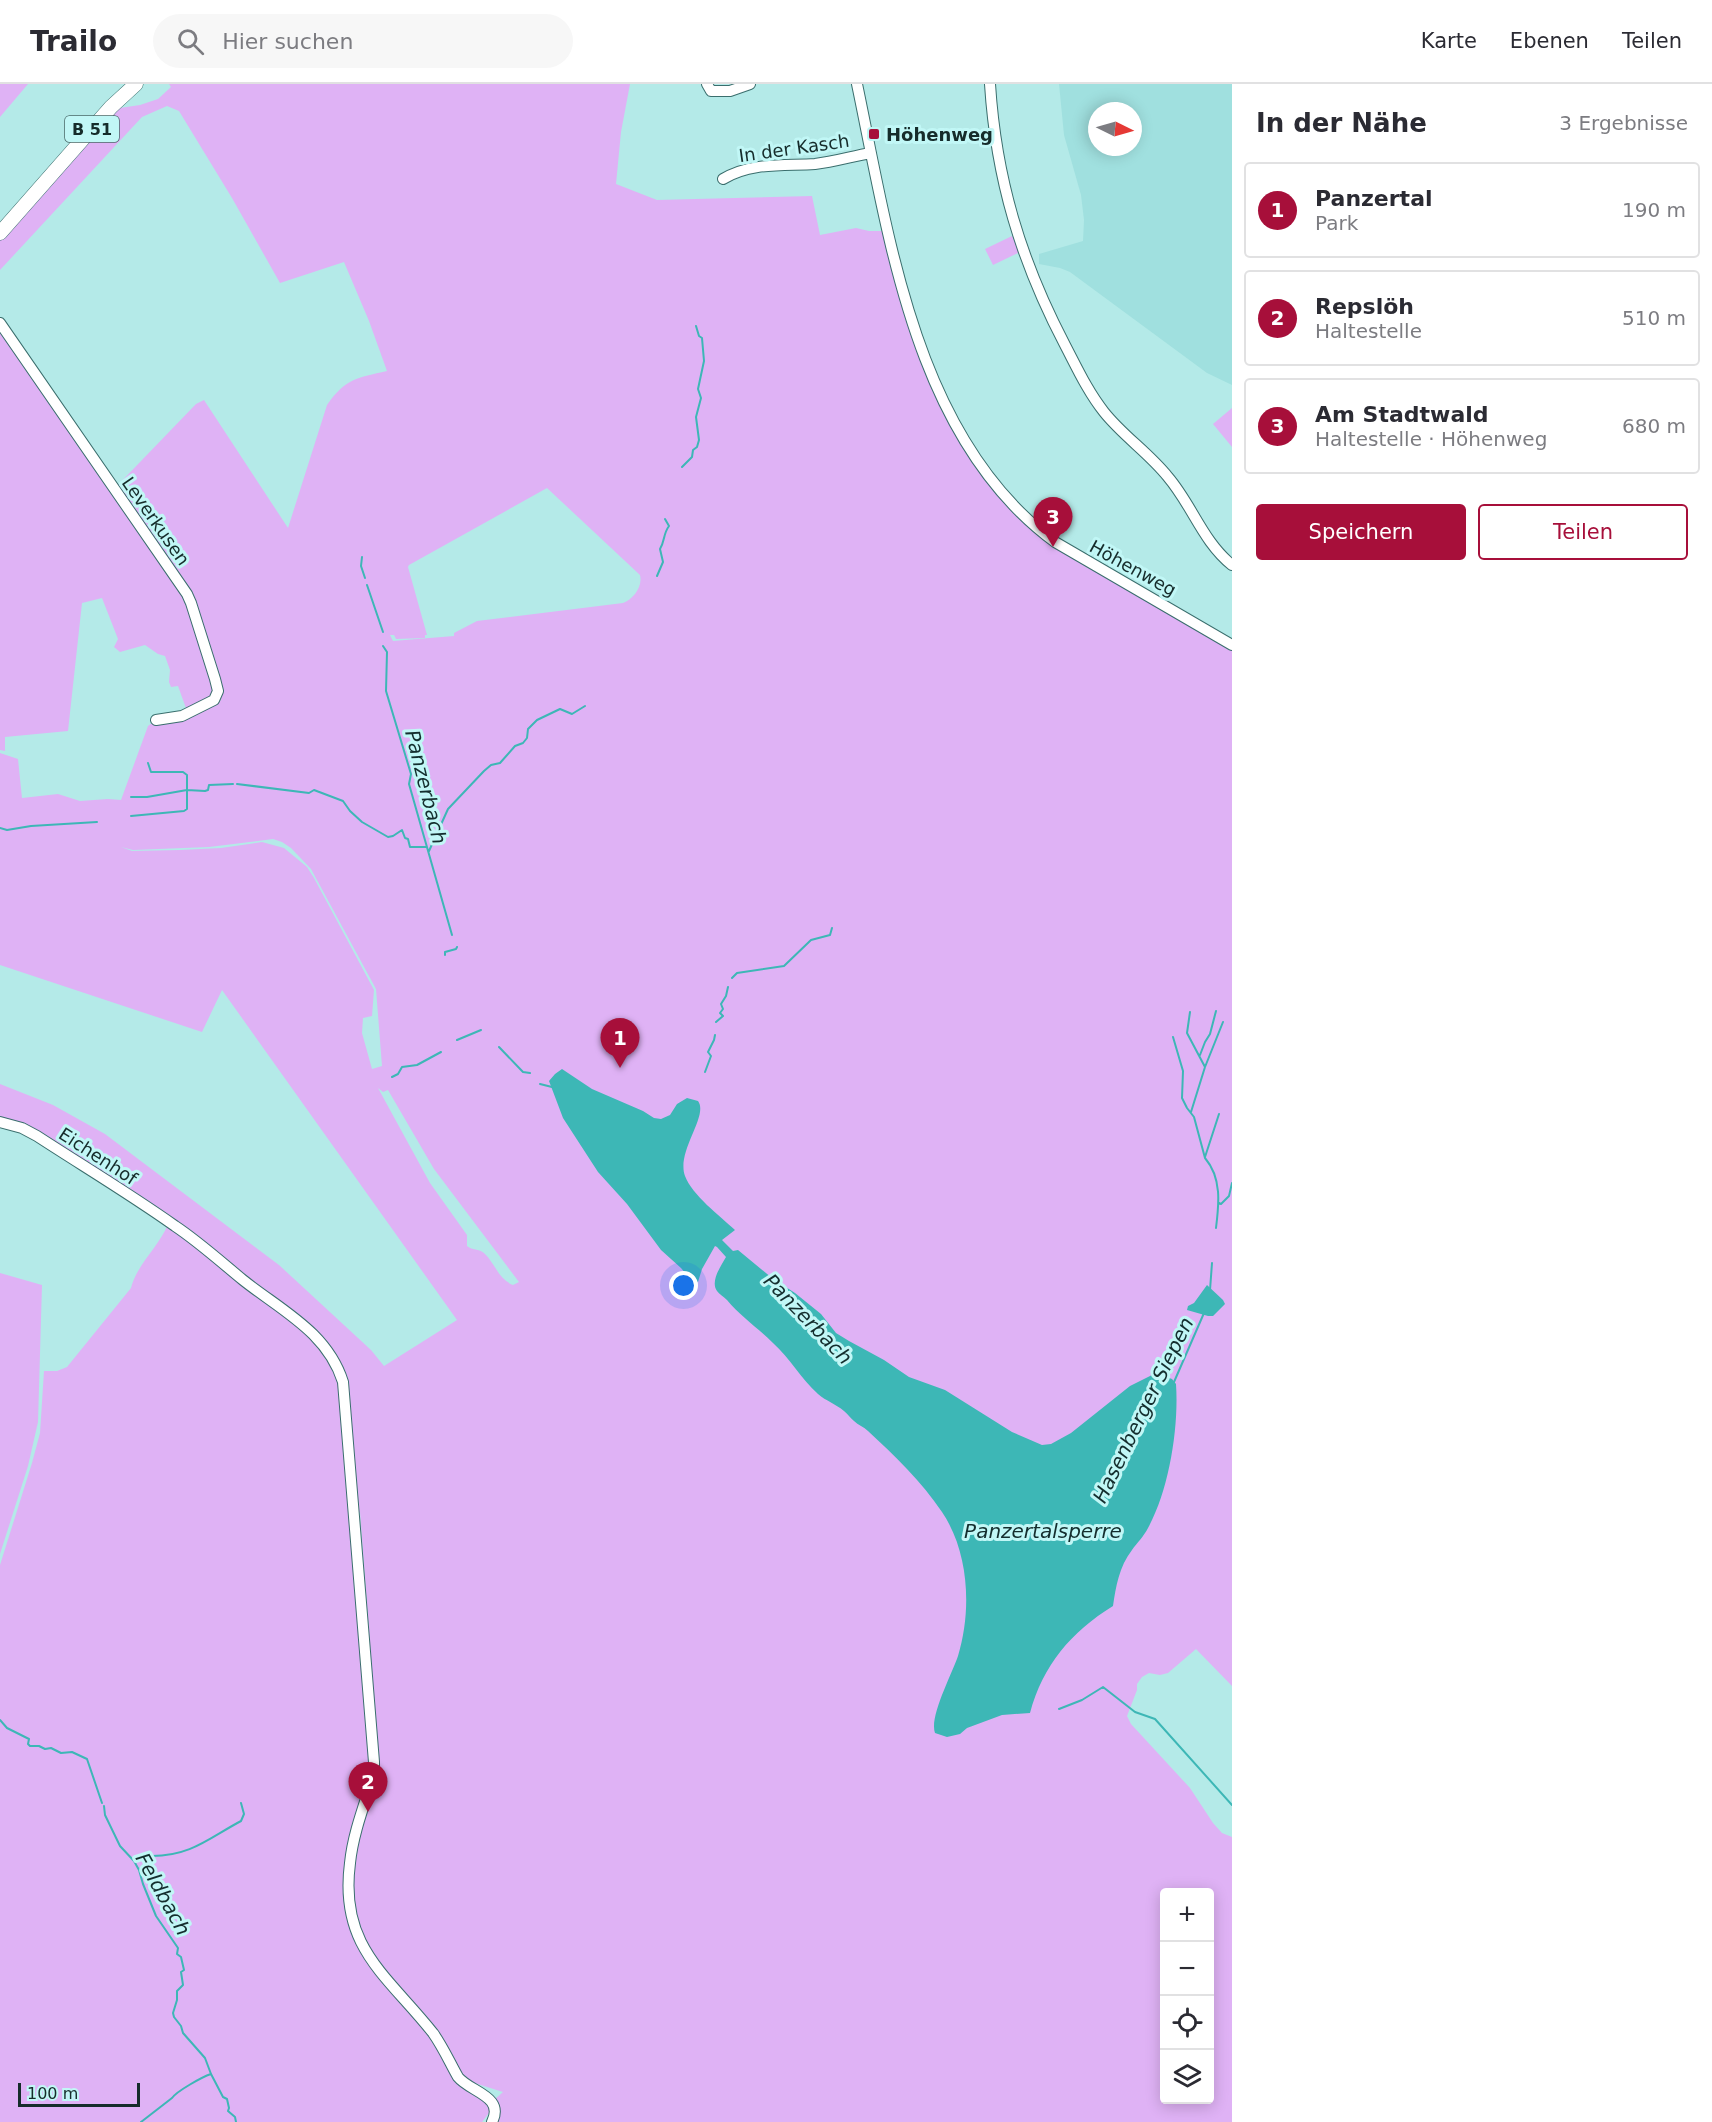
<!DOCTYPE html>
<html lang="de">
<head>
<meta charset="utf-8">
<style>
	body { margin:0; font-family:"DejaVu Sans",sans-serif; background:#f7f7f7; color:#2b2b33 }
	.controls { position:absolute; right:18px; bottom:18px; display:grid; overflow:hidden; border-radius:6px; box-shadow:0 3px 15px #0003 }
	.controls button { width:54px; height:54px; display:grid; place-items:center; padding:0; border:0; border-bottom:2px solid #e1e1e2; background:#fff; color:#2b2b33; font:30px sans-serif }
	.compass { position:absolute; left:1088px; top:18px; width:54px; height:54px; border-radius:50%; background:#fff; box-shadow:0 3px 15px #0003; rotate:95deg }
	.scale { position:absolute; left:18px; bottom:15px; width:122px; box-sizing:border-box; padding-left:6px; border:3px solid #162c2b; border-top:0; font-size:16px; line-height:21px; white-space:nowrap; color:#162c2b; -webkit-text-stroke:4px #c1f7f6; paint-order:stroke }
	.you { position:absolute; left:684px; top:1202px; width:21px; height:21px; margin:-15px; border:4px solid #fff; border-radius:50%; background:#1a73e8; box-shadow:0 0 0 9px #1a73e833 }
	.badge { display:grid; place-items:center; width:39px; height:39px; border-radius:50%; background:#a70f3a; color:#fff; font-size:20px; font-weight:700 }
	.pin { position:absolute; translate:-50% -50px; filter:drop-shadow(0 2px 3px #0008) }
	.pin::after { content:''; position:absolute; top:32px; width:21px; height:18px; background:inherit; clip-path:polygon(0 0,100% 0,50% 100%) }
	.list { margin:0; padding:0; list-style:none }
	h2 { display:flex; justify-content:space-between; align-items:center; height:78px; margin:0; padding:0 24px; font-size:26px }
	h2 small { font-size:20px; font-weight:400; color:#7c7c81 }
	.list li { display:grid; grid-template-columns:39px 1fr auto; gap:18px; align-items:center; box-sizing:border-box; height:96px; margin:0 12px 12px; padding:0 12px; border:2px solid #e1e1e2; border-radius:6px }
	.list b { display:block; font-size:22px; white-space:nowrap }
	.list p { margin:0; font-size:20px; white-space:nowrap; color:#7c7c81 }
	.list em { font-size:20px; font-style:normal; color:#7c7c81 }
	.actions { display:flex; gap:12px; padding:18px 24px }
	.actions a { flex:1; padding:14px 0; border:2px solid #a70f3a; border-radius:6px; text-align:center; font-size:21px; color:#a70f3a }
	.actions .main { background:#a70f3a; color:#fff }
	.icon { flex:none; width:33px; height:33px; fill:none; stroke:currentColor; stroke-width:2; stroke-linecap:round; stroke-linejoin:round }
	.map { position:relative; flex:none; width:1232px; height:2038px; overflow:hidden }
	header { display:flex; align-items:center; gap:36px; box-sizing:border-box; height:84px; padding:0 30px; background:#fff; border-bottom:2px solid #e1e1e2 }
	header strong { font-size:28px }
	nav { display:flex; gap:33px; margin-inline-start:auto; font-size:21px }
	.search { width:420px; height:54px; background:#f7f7f7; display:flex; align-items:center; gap:15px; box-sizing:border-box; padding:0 21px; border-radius:33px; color:#7c7c81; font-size:22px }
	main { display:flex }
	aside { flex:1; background:#fff }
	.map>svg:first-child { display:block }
	.built { fill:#a0e0df; fill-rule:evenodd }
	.green { fill:#dfb2f5; fill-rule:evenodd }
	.water { fill:#3db7b6 }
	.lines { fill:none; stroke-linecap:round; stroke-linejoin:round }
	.stream { stroke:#3db7b6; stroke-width:2 }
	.minor-casing { stroke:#3a6e6d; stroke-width:12 }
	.major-casing { stroke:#3a6e6d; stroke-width:15 }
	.minor { stroke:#fff; stroke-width:10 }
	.major { stroke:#fff; stroke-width:14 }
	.poi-dot { fill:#a70f3a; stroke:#c1f7f6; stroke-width:2 }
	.labels { text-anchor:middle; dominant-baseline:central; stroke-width:6; stroke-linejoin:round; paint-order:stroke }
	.shield { fill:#c1f7f6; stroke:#496968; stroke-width:1.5 }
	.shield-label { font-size:16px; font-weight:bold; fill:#162c2b }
	.poi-label { font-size:18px; font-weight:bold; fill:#162c2b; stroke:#c1f7f6; text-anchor:start }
	.street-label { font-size:18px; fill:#162c2b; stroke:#c1f7f6 }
	.water-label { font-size:20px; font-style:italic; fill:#142e2e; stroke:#c1f7f6 }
</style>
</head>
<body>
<header>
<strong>Trailo</strong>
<div class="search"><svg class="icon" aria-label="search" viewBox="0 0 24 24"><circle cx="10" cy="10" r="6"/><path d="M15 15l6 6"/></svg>Hier suchen</div>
<nav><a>Karte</a><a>Ebenen</a><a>Teilen</a></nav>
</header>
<main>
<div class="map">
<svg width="1232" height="2038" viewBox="0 0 1232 2038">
	<rect width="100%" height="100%" fill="#b4eae8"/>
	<!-- built -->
	<path class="built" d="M 1059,0 L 1232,0 L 1232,301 L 1207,289 L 1070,188 L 1060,184 L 1039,180 L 1039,170 L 1083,157 L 1084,136 L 1081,111 L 1064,51 ZM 1097,27 L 1133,27 L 1133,63 L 1097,63 Z"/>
	<!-- green -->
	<path class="green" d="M 0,0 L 28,0 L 0,33 Z
		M 169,0 L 630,0 L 621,48 L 616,100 L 657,116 L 812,112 L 820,151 L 856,144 L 869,147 L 888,147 C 897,184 905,222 918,258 C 945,335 991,408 1055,458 L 1232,561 L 1232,1602 L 1196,1565 L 1168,1589 L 1160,1591 L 1149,1589 L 1142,1593 L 1137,1600 L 1137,1606 L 1127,1632 L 1131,1640 L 1190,1704 L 1213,1739 L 1222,1749 L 1232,1753 L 1232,2038 L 494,2038 L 498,2031 L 494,2016 L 503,2008 L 468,1997 L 375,1877 L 358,1850 L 351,1821 L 352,1780 L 360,1745 L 376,1702 L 379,1680 L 360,1428 L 353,1436 L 370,1691 L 348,1773 L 346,1804 L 350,1840 L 362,1867 L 390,1906 L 435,1957 L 457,1996 L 470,2007 L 489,2018 L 492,2025 L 482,2038 L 0,2038 L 0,1481 L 32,1379 L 40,1349 L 44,1287 L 57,1287 L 67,1283 L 131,1204 C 137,1180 159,1163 168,1140 L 302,1242 L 329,1272 L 341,1301 L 345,1296 L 335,1273 L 327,1260 L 309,1242 L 243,1193 L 183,1144 L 34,1047 L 14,1038 L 0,1035 L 0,1000 L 53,1021 L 105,1050 L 279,1181 L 371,1266 L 384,1282 L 457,1236 L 222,906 L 202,948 L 0,881 L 0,669 L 18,675 L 22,714 L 58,710 L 80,717 L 108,715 L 121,716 L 148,642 L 156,636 C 162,636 169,638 175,637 C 190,634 209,625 221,616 L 220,603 L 216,593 L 213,596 L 213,610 L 200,621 L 187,627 L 178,602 L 171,603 L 169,598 L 170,586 L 165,572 L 158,570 L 145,561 L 120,568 L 114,563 L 118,555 L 102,514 L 82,519 L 68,647 L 5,653 L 5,667 L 0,666 L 0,244 L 183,509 L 187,507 L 115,404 L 196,320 L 204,316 L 288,444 L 327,321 C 346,294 357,294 387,287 L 369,237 L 344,178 L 280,199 L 232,114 L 179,27 L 167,22 L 142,33 L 0,186 L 0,156 L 99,44 L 120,24 L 140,21 L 158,15 L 171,3 ZM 547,404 L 640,491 C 643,503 633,515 623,519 L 477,537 L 454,549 L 454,552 L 393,557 L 390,551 L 394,551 L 396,555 L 425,554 L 425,551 L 427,551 L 408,483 L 409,481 ZM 273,755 L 282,758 L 291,764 L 311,785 L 376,905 L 382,982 L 372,985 L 362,949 L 363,934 L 372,932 L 374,906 L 314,794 L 307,783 L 284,764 L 262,758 L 221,764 L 180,766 L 132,767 L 121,763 L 133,766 L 209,763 ZM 378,1004 L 383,1008 L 388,1006 L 434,1085 L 519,1198 L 513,1201 C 498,1195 495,1179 484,1169 C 478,1164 473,1167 467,1162 L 467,1151 L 430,1099 ZM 1164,1808 L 1210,1808 L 1210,2016 L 1164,2016 Z
		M 1012,152 L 1020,168 L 993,181 L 985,165 Z
		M 1232,324 L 1232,363 L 1213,340 Z
		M 0,1189 L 42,1201 L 38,1338 L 28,1382 L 0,1470 Z"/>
	<!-- water -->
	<path class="water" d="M 562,985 L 592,1005 L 643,1027 L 654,1034 L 661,1035 L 670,1031 L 677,1020 L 687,1014 L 698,1017 C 709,1032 676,1067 685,1092 C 692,1111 720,1132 735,1146 L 722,1156 L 733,1167 L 738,1166 L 772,1194 L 795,1209 L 821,1230 L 836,1249 L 849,1257 L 884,1276 L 909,1293 L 945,1306 L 1012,1348 L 1042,1361 L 1051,1360 L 1071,1349 L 1130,1302 L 1156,1289 L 1172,1295 L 1176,1300 C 1179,1344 1169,1406 1148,1444 C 1144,1452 1137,1459 1132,1466 C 1119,1483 1116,1502 1113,1522 C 1071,1548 1043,1581 1030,1629 L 1002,1631 L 967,1644 L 960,1650 L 947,1653 L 935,1649 C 929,1633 952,1590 958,1572 C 972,1526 969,1468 942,1428 C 922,1398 894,1371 868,1347 C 864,1343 858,1341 854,1337 C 850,1334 848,1330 844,1327 C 836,1320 826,1317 818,1310 C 801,1295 790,1274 773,1259 C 758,1244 740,1232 727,1216 C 724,1213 719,1210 717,1207 C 710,1197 721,1182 726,1173 L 717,1163 L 715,1162 L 702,1185 L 698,1198 L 691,1196 L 681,1184 L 661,1166 L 627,1120 L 598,1088 L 563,1034 L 549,997 L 555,990 Z
		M 1207,1201 L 1223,1216 L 1225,1220 L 1213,1232 L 1208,1232 L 1187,1226 L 1188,1222 L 1194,1219 Z"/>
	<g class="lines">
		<!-- stream -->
		<path class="stream" d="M 682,383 L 692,373 L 693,366 L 697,363 L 699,356 L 696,333 L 701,314 L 698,305 L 704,277 L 702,254 L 699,252 L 696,242
			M 362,473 L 361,482 L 365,494
			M 657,492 L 663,478 L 660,465 C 665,457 663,450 669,442 L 665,435
			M 367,501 L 383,548
			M 383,562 L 387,568 L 386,607 L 411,690 L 409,700 L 452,851
			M 237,700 L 309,709 L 314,706 L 343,717 L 350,727 L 362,738 L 388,753 L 393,752 L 402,746 L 405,754 L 408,755 L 410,763 L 427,763
			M 131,713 L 147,713 L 187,706 L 187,691 L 183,688 L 151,688 L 148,679
			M 131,732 L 184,727 L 187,725 L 187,706 L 205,707 L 208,706 L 209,701 L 233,700
			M 0,744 L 7,746 L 31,742 L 97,738
			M 429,767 L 448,725 L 484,687 L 491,681 L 500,679 L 515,662 L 523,659 L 527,654 L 528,645 L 537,636 L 560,625 L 572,630 L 585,622
			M 445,871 L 445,868 L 456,865 L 457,863
			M 732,894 L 737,889 L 784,882 L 811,856 L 830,851 L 832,844
			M 1190,928 L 1187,949 L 1205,983
			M 716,938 L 723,932 L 720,929 L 723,925 L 721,920 L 726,912 L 728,903
			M 1173,953 L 1183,987 L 1182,1014 L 1187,1024 L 1194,1033 L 1205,1074 C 1222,1094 1219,1120 1216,1144
			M 457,956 L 481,946
			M 499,963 L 523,988 L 530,989
			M 1200,971 L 1205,958 L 1210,950 L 1216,927
			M 705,988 L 711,972 L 708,968 L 714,956 L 715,951
			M 392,993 L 398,990 L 402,983 L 417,981 L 441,968
			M 540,1000 L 552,1003
			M 1191,1028 L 1205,983 L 1223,938
			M 1205,1073 L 1219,1030
			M 1219,1119 L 1221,1120 L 1229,1112 L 1232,1099
			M 1210,1206 L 1212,1179
			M 1174,1298 L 1204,1229
			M 1059,1625 L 1082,1616 L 1103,1603 L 1135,1628 L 1155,1635 L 1232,1721
			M 0,1636 L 7,1644 L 29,1655 L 28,1660 L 30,1662 L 39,1662 L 45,1665 L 51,1664 L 61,1669 L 72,1668 L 87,1675 L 102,1719
			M 104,1722 L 105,1731 L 120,1762 L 134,1777 L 139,1786 L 143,1800 L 156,1832 L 178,1864 L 177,1870 L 181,1873 L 184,1886 L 181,1888 L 183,1901 L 177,1907 L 177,1916 L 173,1929 L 174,1933 L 181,1942 L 183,1949 L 205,1974 L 211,1990 L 223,2013 L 227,2015 L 229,2024 L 228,2027 L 235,2033 L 236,2038
			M 139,1786 L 152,1772 C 191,1772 209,1754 241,1737 L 244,1730 L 241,1719
			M 141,2038 L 172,2014 C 177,2007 202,1993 211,1990"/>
		<defs>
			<path id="minor" d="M 707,0 L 711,7 L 730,7 L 750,0
				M 857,0 C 890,158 916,356 1055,458 L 1232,561
				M 990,0 C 996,95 1021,177 1065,261 C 1077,284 1088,308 1104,328 C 1123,352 1149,369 1168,393 C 1192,421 1203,458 1232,481
				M 723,95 C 751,78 784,82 815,80 C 834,78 853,72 871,69
				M 0,239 L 187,510 L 191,519 L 215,595 L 218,607 L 214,616 L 182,632 L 156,636
				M 0,1038 L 22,1044 L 37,1052 C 83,1082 130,1110 175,1142 C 199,1158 221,1178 243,1196 C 282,1227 327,1248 343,1298 L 374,1678 L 374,1690 C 365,1719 353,1749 350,1779 C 339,1863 387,1891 433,1949 C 443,1963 450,1979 458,1993 C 470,2008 505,2012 492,2038"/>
			<path id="major" d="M 0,149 L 111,23 L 136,0"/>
		</defs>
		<!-- minor casing -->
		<use href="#minor" class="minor-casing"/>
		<!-- major casing -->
		<use href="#major" class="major-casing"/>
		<!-- minor -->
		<use href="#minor" class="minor"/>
		<!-- major -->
		<use href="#major" class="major"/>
	</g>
	<!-- markers -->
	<rect class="poi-dot" x="868" y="44" width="12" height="12" rx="3"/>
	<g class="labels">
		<!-- shield labels -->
		<rect class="shield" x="65" y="32" width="54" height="26" rx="4.5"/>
		<g class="shield-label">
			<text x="92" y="45">B 51</text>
		</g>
		<!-- poi labels -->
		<g class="poi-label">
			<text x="886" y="50">Höhenweg</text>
		</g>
		<!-- street labels -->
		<g class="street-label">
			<text transform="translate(794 64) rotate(-8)">In der Kasch</text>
			<text transform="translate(156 437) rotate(55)">Leverkusen</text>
			<text transform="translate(1133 484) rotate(29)">Höhenweg</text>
			<text transform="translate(98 1072) rotate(33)">Eichenhof</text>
		</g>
		<!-- water labels -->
		<g class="water-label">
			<text transform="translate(426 703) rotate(76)">Panzerbach</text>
			<text transform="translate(808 1235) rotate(46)">Panzerbach</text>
			<text transform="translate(1143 1326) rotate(-64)">Hasenberger Siepen</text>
			<text x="1043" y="1447">Panzertalsperre</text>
			<text transform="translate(163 1810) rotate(61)">Feldbach</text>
		</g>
	</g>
</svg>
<div class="controls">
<button>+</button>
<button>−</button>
<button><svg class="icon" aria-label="locate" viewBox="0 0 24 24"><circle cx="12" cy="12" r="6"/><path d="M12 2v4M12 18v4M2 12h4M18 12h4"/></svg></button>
<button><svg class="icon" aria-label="layers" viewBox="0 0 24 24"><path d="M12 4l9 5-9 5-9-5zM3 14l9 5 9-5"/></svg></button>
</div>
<svg class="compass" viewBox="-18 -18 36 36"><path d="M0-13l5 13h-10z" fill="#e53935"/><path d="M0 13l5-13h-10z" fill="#7c7c81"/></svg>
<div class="scale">100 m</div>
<div class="you"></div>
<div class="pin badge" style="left:620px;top:984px">1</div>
<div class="pin badge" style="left:368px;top:1728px">2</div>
<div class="pin badge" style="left:1053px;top:463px">3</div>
</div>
<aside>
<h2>In der Nähe<small>3 Ergebnisse</small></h2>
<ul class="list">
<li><span class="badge">1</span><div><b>Panzertal</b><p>Park</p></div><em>190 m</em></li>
<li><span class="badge">2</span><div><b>Repslöh</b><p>Haltestelle</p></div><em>510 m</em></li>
<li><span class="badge">3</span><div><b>Am Stadtwald</b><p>Haltestelle · Höhenweg</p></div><em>680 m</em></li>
</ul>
<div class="actions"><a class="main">Speichern</a><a>Teilen</a></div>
</aside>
</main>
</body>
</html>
